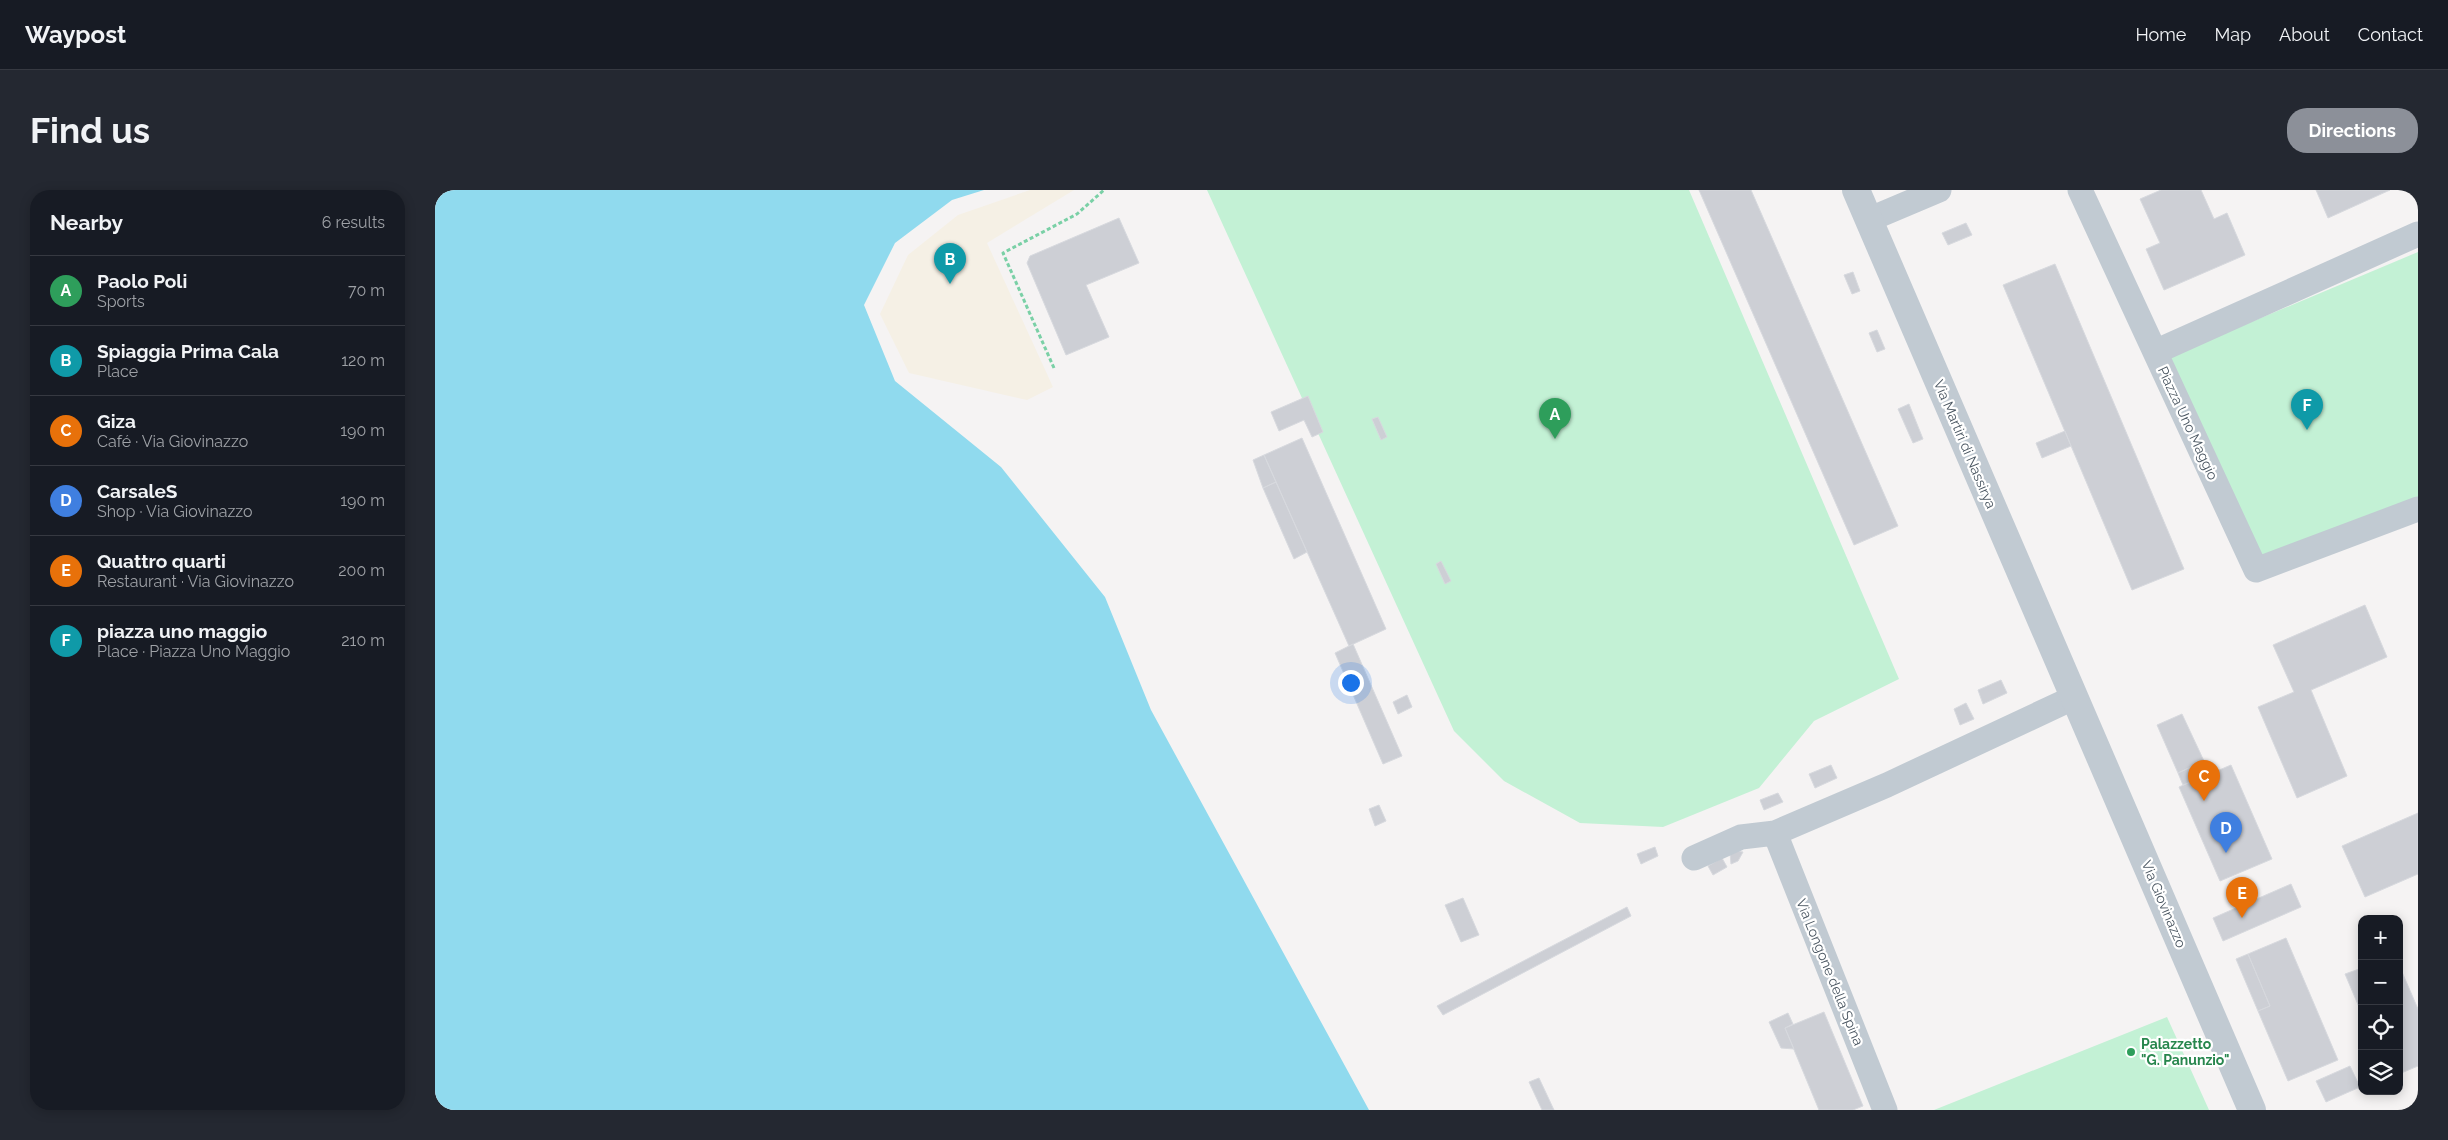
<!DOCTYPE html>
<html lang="en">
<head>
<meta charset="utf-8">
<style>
	body { margin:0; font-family:Raleway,sans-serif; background:#242831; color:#f1f3f6 }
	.controls { position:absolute; right:15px; bottom:15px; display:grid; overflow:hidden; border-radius:10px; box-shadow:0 2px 12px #0003 }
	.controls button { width:45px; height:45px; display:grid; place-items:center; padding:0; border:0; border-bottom:1px solid #363941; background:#171b24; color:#f1f3f6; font:25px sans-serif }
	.you { position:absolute; left:915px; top:492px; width:18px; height:18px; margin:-12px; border:4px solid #fff; border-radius:50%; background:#1a73e8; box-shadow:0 0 0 8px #1a73e833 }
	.badge { display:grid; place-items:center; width:32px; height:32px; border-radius:50%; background:#8c9099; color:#fff; font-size:16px; font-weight:700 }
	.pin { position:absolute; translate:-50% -41px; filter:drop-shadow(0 1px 2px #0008) }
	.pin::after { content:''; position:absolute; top:26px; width:18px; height:15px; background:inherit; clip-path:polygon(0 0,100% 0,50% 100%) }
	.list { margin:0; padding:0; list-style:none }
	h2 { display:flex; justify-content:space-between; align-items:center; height:65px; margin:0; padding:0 20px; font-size:21px }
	h2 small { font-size:16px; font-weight:400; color:#9ea1a6 }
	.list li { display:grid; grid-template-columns:32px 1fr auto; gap:15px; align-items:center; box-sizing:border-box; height:70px; padding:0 20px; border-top:1px solid #363941 }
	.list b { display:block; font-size:19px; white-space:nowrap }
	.list p { margin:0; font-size:16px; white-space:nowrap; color:#9ea1a6 }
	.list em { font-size:16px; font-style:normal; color:#9ea1a6 }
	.icon { flex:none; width:28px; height:28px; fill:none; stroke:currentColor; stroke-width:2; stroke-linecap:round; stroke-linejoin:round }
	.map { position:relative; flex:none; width:1983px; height:920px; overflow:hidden; border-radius:20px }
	header { display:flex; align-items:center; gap:30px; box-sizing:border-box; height:70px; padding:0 25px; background:#171b24; border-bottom:1px solid #363941 }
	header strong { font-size:24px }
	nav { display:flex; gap:28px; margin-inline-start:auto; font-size:18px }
	.intro { display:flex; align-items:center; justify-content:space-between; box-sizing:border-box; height:120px; padding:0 30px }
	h1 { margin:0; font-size:35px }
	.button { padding:12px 22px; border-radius:20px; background:#8c9099; color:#fff; font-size:18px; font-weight:700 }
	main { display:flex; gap:30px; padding:0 30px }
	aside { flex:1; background:#171b24; border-radius:20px; box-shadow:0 2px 12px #0003 }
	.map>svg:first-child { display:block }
	.green { fill:#c3f1d5 }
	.sand { fill:#f5f0e5 }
	.water { fill:#90daee }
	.building { fill:#cdcfd5; stroke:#d7d9de }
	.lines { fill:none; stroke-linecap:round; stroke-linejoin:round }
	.path { stroke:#7ad0a6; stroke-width:3; stroke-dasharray:4 2.5; stroke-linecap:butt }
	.minor { stroke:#c1cad2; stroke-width:25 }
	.tertiary { stroke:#c1cad2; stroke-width:28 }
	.leisure-dot { fill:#2e9e5b; stroke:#fff; stroke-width:2 }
	.labels { text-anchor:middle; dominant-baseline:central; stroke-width:4.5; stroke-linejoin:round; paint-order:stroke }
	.street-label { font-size:14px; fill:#4a5661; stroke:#fff }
	.leisure-label { font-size:14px; font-weight:bold; fill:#27864d; stroke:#fff; text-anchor:start }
</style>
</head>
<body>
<header>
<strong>Waypost</strong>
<nav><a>Home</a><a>Map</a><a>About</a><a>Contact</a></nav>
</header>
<div class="intro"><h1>Find us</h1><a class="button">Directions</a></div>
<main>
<aside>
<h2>Nearby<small>6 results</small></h2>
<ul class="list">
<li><span class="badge" style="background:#2e9e5b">A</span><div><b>Paolo Poli</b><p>Sports</p></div><em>70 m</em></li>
<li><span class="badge" style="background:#0f9aa8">B</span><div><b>Spiaggia Prima Cala</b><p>Place</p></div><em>120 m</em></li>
<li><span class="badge" style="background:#e8710a">C</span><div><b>Giza</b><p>Café · Via Giovinazzo</p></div><em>190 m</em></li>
<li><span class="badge" style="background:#3f7fe0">D</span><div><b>CarsaleS</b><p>Shop · Via Giovinazzo</p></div><em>190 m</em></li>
<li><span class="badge" style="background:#e8710a">E</span><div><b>Quattro quarti</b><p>Restaurant · Via Giovinazzo</p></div><em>200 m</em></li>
<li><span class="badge" style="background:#0f9aa8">F</span><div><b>piazza uno maggio</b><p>Place · Piazza Uno Maggio</p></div><em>210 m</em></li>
</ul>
</aside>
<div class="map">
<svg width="1983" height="920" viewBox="0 0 1983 920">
	<rect width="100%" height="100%" fill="#f5f3f3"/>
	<!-- green -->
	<path class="green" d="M 772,0 L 1254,0 L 1464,489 L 1379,531 L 1324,598 L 1228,637 L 1145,633 L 1069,591 L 1019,541 Z
		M 1983,62 L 1983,307 L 1826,369 L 1733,167 Z
		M 1732,827 L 1774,920 L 1499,920 Z"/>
	<!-- sand -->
	<path class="sand" d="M 595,0 L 639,0 L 552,53 L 618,197 L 592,210 L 474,183 L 445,124 L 473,65 L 523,25 Z"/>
	<!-- water -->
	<path class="water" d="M 0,0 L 549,0 L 517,10 L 460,53 L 429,115 L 460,191 L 566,277 L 670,407 L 716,520 L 934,920 L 0,920 Z"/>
	<!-- building -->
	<path class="building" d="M 1264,0 L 1316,0 L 1463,336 L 1419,355 Z
		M 1726,0 L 1766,0 L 1779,29 L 1792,23 L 1810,65 L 1729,100 L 1711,59 L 1725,53 L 1705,9 Z
		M 1881,0 L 1955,0 L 1893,28 Z
		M 684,28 L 704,73 L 651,95 L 674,147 L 631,165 L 592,73 L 595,66 Z
		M 1531,33 L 1537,45 L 1513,55 L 1507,43 Z
		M 1620,74 L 1749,379 L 1697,400 L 1568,95 Z
		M 1418,82 L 1425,101 L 1417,104 L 1409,85 Z
		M 1442,140 L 1450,159 L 1442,162 L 1434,143 Z
		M 873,206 L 888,242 L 877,247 L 869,230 L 844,241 L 836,222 Z
		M 1474,214 L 1488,249 L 1478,253 L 1463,219 Z
		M 943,227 L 952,247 L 946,250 L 937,229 Z
		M 1630,241 L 1636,256 L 1607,268 L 1601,253 Z
		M 867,248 L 951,439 L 914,456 L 829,265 Z
		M 829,265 L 841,292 L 828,298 L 818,270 Z
		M 841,292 L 872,362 L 859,369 L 828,298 Z
		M 1006,371 L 1016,391 L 1010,394 L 1001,374 Z
		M 1930,415 L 1952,467 L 1876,500 L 1912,586 L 1862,608 L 1823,517 L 1859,502 L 1838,455 Z
		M 918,454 L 967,566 L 948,574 L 900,463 Z
		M 1566,490 L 1572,503 L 1548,514 L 1543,500 Z
		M 972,505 L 977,517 L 963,524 L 958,512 Z
		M 1531,513 L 1539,529 L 1525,535 L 1519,519 Z
		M 1747,524 L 1769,571 L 1743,583 L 1722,535 Z
		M 1769,571 L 1775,584 L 1748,595 L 1743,583 Z
		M 1396,575 L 1402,588 L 1380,598 L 1374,584 Z
		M 1796,575 L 1837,669 L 1785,691 L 1744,597 Z
		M 1343,603 L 1348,612 L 1329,620 L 1325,610 Z
		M 944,615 L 951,631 L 940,636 L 934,619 Z
		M 1983,623 L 1983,684 L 1930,707 L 1907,656 Z
		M 1220,657 L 1223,666 L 1206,674 L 1202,664 Z
		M 1300,661 L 1308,662 L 1303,671 L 1296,674 L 1295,663 Z
		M 1287,668 L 1292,677 L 1278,685 L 1273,676 Z
		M 1856,694 L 1866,717 L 1788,751 L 1778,728 Z
		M 1028,708 L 1044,745 L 1026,752 L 1010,715 Z
		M 1192,717 L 1196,726 L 1008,825 L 1002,816 Z
		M 1851,748 L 1903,870 L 1853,891 L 1823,821 L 1835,816 L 1813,764 Z
		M 1813,764 L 1835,816 L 1823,821 L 1801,769 Z
		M 1964,775 L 1983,819 L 1983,876 L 1964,884 Z
		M 1927,778 L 1927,824 L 1910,784 Z
		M 1389,822 L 1428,916 L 1418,920 L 1384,920 L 1350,838 Z
		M 1353,823 L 1358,834 L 1350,838 L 1359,859 L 1346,858 L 1334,832 Z
		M 1915,876 L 1925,897 L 1891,912 L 1881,891 Z
		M 1104,888 L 1119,920 L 1107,920 L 1094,892 Z"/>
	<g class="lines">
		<!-- path -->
		<path class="path" d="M 619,178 L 568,63 L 642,24 L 669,0"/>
		<!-- minor -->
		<path class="minor" d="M 1645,0 L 1720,162
			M 1433,30 L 1504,0
			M 1983,44 L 1720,162 L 1821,380 L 1983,319
			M 1340,643 L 1450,920
			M 1259,668 L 1306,647 L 1340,643 L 1452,595 L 1640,507"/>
		<!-- tertiary -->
		<path class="tertiary" d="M 1421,0 L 1817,920"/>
	</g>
	<!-- markers -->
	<circle class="leisure-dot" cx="1696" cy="862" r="5"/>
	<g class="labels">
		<!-- street labels -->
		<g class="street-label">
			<text transform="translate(1753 233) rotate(65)">Piazza Uno Maggio</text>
			<text transform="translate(1530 254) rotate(67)">Via Martiri di Nassirya</text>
			<text transform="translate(1729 714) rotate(67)">Via Giovinazzo</text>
			<text transform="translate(1395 782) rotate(68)">Via Longone della Spina</text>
		</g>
		<!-- leisure labels -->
		<g class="leisure-label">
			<text x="1706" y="854">Palazzetto<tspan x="1706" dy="16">"G. Panunzio"</tspan></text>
		</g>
	</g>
</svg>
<div class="controls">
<button>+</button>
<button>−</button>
<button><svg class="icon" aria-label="locate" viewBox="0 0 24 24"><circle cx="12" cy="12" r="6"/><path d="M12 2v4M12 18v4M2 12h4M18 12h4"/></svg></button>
<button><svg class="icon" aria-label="layers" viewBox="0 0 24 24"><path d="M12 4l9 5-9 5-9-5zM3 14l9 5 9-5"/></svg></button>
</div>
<div class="you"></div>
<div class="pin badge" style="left:1120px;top:249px;background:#2e9e5b">A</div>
<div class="pin badge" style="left:515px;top:94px;background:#0f9aa8">B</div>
<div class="pin badge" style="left:1769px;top:611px;background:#e8710a">C</div>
<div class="pin badge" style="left:1791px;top:663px;background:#3f7fe0">D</div>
<div class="pin badge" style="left:1807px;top:728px;background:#e8710a">E</div>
<div class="pin badge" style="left:1872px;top:240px;background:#0f9aa8">F</div>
</div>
</main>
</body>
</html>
